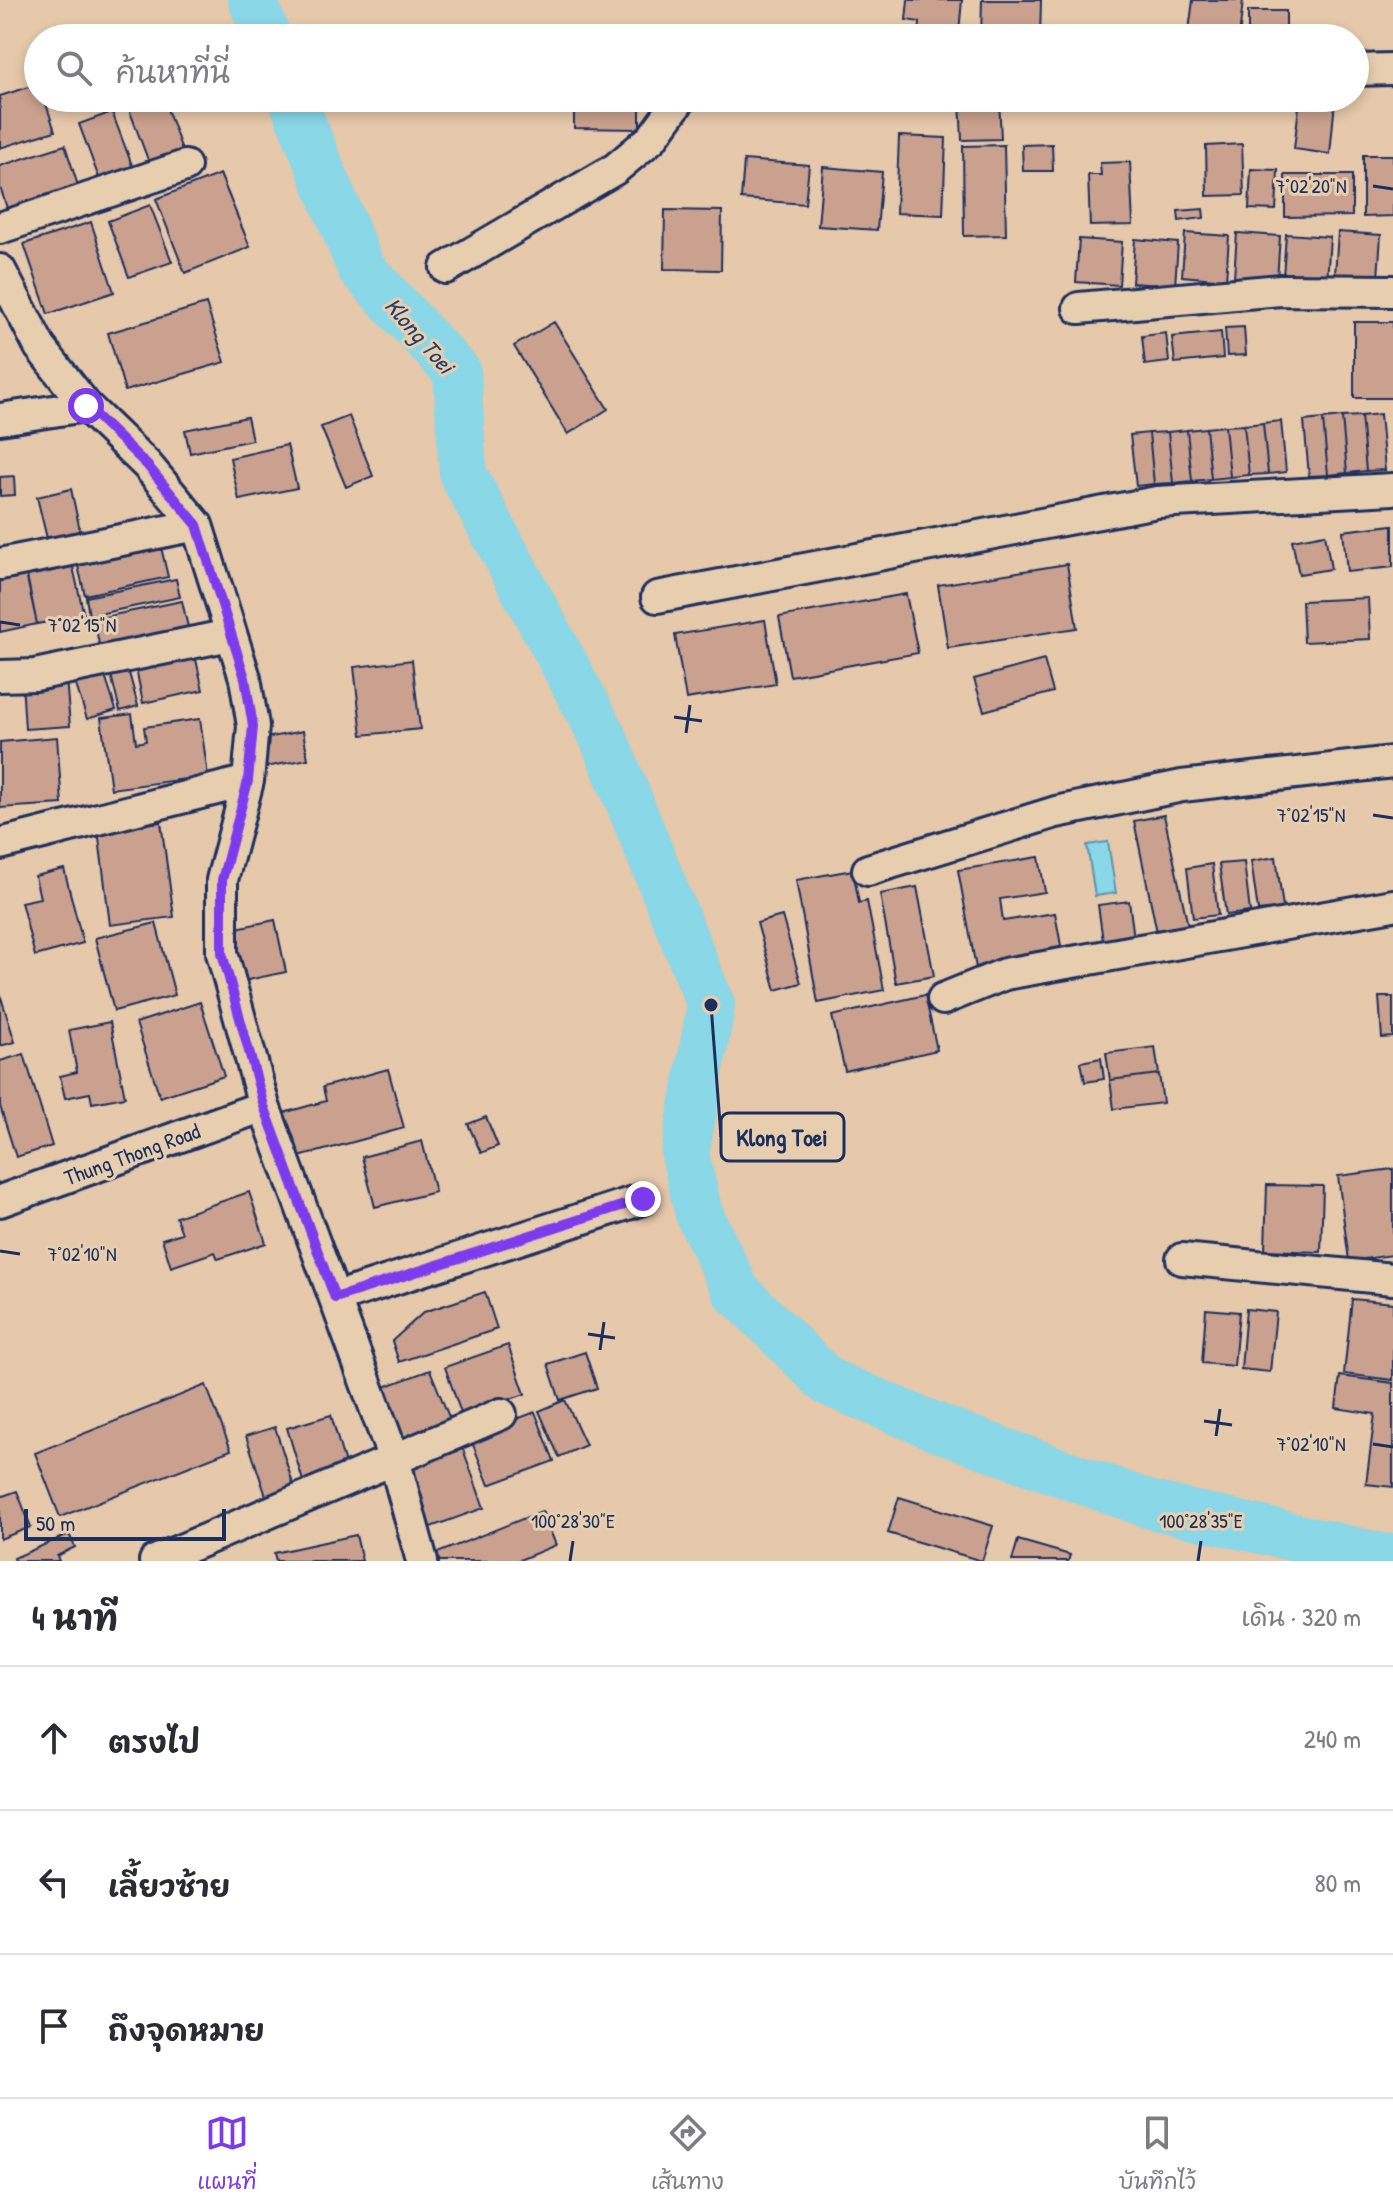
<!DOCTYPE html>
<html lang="th">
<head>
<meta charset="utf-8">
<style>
	body { margin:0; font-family:"Patrick Hand","Playpen Sans Thai",sans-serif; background:#f7f7f7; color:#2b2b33 }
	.scale { position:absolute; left:24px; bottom:20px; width:202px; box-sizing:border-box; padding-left:8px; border:4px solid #1b2f5e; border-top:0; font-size:22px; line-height:28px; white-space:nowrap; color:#1b2f5e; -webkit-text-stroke:6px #e7ceaf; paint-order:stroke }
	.stop { position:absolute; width:24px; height:24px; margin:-18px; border:6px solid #7c3aed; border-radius:50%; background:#fff }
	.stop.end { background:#7c3aed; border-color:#fff; box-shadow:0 2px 8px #0008 }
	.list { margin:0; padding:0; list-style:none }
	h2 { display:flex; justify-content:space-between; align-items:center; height:104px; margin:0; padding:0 32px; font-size:34px }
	h2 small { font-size:26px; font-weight:400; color:#7c7c81 }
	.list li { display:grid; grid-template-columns:52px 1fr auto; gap:24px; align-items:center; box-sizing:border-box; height:144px; padding:0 32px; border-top:2px solid #e1e1e2 }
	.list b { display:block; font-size:30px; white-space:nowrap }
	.list em { font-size:26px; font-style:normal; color:#7c7c81 }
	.icon { flex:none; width:44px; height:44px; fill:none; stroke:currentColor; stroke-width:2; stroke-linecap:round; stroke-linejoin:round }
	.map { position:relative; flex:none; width:1393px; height:1561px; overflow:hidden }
	.search { position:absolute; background:#fff; box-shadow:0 4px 12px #0003; left:24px; right:24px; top:24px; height:88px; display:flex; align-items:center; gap:20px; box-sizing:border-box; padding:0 28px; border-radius:44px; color:#7c7c81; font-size:30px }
	.sheet { height:536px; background:#fff }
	nav { display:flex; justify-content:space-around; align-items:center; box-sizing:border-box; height:112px; border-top:2px solid #e1e1e2; background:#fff; font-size:22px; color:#7c7c81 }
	nav a { display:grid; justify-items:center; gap:4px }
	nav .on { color:#7c3aed }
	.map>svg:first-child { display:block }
	.water { fill:#89d7e7; stroke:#5d94b0; stroke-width:2 }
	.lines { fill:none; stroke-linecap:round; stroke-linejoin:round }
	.river { stroke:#89d7e7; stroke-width:48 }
	.building { fill:#caa18e; stroke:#1b2f5e; stroke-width:2 }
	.minor-casing { stroke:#1b2f5e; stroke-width:36 }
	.minor { stroke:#e7ceaf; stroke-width:30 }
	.route { stroke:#7c3aed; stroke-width:10 }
	.ticks { fill:none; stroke:#1b2f5e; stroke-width:3 }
	.labels { text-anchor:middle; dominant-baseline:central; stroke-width:6; stroke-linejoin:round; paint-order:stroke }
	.street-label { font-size:22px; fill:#1b2f5e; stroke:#e7ceaf }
	.water-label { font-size:24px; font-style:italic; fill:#26406c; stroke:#e7ceaf }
	.ticks-label { font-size:20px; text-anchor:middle; fill:#1b2f5e; stroke:#e7ceaf; stroke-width:6; stroke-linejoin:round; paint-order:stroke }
	.leader { fill:none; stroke:#1b2f5e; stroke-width:3 }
	.callout-dot { fill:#1b2f5e; stroke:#e7ceaf; stroke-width:3 }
	.callout { fill:#e7ceaf; stroke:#1b2f5e; stroke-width:3 }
	.callout-label { font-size:24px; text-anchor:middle; font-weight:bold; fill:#1b2f5e }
</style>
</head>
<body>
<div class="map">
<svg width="1393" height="1561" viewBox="0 0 1393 1561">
	<rect width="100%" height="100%" fill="#e6c8aa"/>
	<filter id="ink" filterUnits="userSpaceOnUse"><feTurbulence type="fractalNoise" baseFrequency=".0125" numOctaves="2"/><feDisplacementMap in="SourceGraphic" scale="16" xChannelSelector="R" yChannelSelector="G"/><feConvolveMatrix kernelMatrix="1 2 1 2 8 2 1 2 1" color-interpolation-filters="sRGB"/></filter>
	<g filter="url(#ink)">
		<!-- water -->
		<path class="water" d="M 1108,842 L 1116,893 L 1095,896 L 1087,845 Z"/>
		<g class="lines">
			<!-- river -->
			<path class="river" d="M 252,0 L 268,38
				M 292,98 L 361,268 L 457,372 L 463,474 L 604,739 L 711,1005 L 685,1154 L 699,1214 L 736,1291 L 828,1382 L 941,1429 L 1151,1505 L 1385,1558 L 1393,1557"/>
		</g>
		<!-- building -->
		<path class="building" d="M 908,0 L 962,0 L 959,32 L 947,30 L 946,38 L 919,36 L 920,22 L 906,20 Z
			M 982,0 L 1041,0 L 1040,38 L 981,38 Z
			M 1193,0 L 1243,0 L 1239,38 L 1188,38 Z
			M 1248,11 L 1286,11 L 1286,38 L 1248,38 Z
			M 38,84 L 38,98 L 44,98 L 55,131 L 0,148 L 0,96 Z
			M 159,98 L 163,98 L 186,161 L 153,173 L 129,109 Z
			M 574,98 L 640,98 L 640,129 L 574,128 Z
			M 1300,98 L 1335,101 L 1330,154 L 1294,149 Z
			M 999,99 L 1001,139 L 962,140 L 960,101 Z
			M 112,112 L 136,176 L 103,189 L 79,124 Z
			M 899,136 L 946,138 L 943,215 L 896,213 Z
			M 1052,144 L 1053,171 L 1023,171 L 1022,145 Z
			M 1242,144 L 1244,195 L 1207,196 L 1206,146 Z
			M 65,145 L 80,192 L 9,214 L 0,187 L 0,166 Z
			M 1004,145 L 1006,235 L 964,236 L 963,146 Z
			M 1363,155 L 1393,155 L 1393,216 L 1363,217 Z
			M 744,160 L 809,165 L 805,204 L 741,199 Z
			M 1130,162 L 1133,225 L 1090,226 L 1088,175 L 1101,175 L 1100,163 Z
			M 823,167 L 882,172 L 877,230 L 818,226 Z
			M 1251,169 L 1278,170 L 1276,210 L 1249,209 Z
			M 220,174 L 250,247 L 185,273 L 156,199 Z
			M 1285,175 L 1352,175 L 1352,216 L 1285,217 Z
			M 150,205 L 172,262 L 129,277 L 108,221 Z
			M 1203,209 L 1204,218 L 1179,221 L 1178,211 Z
			M 665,210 L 722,211 L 721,270 L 664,269 Z
			M 91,222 L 114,292 L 48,314 L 24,244 Z
			M 1338,232 L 1381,235 L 1378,278 L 1335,275 Z
			M 1185,233 L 1229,236 L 1226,280 L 1182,276 Z
			M 1237,233 L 1280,236 L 1277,280 L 1234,277 Z
			M 1286,234 L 1330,237 L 1327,281 L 1283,277 Z
			M 1079,239 L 1122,242 L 1119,285 L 1076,282 Z
			M 1135,239 L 1178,243 L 1175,286 L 1132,283 Z
			M 206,304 L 225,362 L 125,391 L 108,333 Z
			M 554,322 L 608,409 L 568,434 L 514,346 Z
			M 1354,322 L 1393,322 L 1393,398 L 1354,398 Z
			M 1244,327 L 1246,355 L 1227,356 L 1225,328 Z
			M 1221,332 L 1223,358 L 1175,363 L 1172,337 Z
			M 1166,333 L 1169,362 L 1145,365 L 1142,336 Z
			M 1380,414 L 1385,470 L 1366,471 L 1361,416 Z
			M 349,416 L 373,476 L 346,487 L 321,427 Z
			M 1361,416 L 1366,471 L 1347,473 L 1342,417 Z
			M 247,417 L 252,440 L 190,453 L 185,430 Z
			M 1342,417 L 1347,473 L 1328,475 L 1323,419 Z
			M 1323,419 L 1328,475 L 1309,476 L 1304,421 Z
			M 1281,421 L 1286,472 L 1268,474 L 1263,423 Z
			M 1263,423 L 1268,474 L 1249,475 L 1244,425 Z
			M 1244,425 L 1249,475 L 1230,477 L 1225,426 Z
			M 1225,426 L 1230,477 L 1211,479 L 1206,428 Z
			M 1206,428 L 1211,479 L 1192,481 L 1187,430 Z
			M 1187,430 L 1192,481 L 1173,483 L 1168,432 Z
			M 1168,432 L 1173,483 L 1154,484 L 1149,433 Z
			M 1149,433 L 1154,484 L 1136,486 L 1130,435 Z
			M 287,445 L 297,488 L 239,500 L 230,458 Z
			M 14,476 L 15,495 L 0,496 L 0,477 Z
			M 71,489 L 83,544 L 50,551 L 37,497 Z
			M 1393,525 L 1393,567 L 1347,572 L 1343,531 Z
			M 1325,534 L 1331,569 L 1299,574 L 1292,540 Z
			M 161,547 L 168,577 L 85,595 L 78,566 Z
			M 1067,564 L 1077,628 L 948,648 L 938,585 Z
			M 73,567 L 84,615 L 37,624 L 27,576 Z
			M 26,574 L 37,624 L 0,632 L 0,579 Z
			M 176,579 L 180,597 L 89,616 L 86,597 Z
			M 906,594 L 918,653 L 790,676 L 779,617 Z
			M 1368,598 L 1370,639 L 1304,642 L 1302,601 Z
			M 182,601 L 190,636 L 101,654 L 94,619 Z
			M 765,620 L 776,684 L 686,699 L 675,635 Z
			M 194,651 L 203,690 L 143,703 L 135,663 Z
			M 412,660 L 420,729 L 362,735 L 354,667 Z
			M 1044,660 L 1053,692 L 984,711 L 974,679 Z
			M 126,662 L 138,706 L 120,711 L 109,667 Z
			M 103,670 L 116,710 L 87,719 L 74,679 Z
			M 66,678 L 70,726 L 25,729 L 22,682 Z
			M 132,714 L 136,743 L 146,741 L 144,727 L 200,719 L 208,776 L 111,789 L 101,718 Z
			M 303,731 L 308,759 L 260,768 L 255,740 Z
			M 57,737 L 62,804 L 0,808 L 0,742 Z
			M 1164,815 L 1190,935 L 1159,942 L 1134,821 Z
			M 161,822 L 174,917 L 110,925 L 98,830 Z
			M 1039,857 L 1045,892 L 1000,899 L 1003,921 L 1055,913 L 1062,951 L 976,968 L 958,870 Z
			M 1276,857 L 1283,908 L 1258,911 L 1251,861 Z
			M 1244,862 L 1250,912 L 1226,915 L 1219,864 Z
			M 1212,864 L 1218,915 L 1193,918 L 1187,868 Z
			M 64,869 L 83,943 L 35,956 L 21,902 L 40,898 L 35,876 Z
			M 853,870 L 859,903 L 867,901 L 884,990 L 818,1003 L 796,880 Z
			M 917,887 L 934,976 L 896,983 L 880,894 Z
			M 1129,901 L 1134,938 L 1103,941 L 1098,905 Z
			M 782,916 L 801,983 L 776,990 L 757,923 Z
			M 275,920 L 286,972 L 243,981 L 232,929 Z
			M 156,923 L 175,995 L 114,1011 L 95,938 Z
			M 0,994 L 15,1042 L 0,1046 Z
			M 925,995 L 937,1050 L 845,1071 L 832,1016 Z
			M 1379,997 L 1393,997 L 1393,1037 L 1382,1038 Z
			M 200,1002 L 224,1076 L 160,1097 L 136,1023 Z
			M 110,1022 L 125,1097 L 92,1103 L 90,1093 L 65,1098 L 60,1076 L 77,1072 L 69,1030 Z
			M 1155,1047 L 1159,1074 L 1110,1080 L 1106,1053 Z
			M 24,1054 L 52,1146 L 16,1157 L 0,1106 L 0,1061 Z
			M 1101,1058 L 1104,1079 L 1085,1082 L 1081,1062 Z
			M 388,1069 L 404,1128 L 288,1160 L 276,1115 L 326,1101 L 323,1087 Z
			M 1159,1074 L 1163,1103 L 1114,1109 L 1110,1080 Z
			M 486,1117 L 498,1146 L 481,1153 L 468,1124 Z
			M 422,1141 L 435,1192 L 375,1207 L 362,1157 Z
			M 1393,1169 L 1393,1255 L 1349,1261 L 1338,1176 Z
			M 1267,1185 L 1323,1186 L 1321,1252 L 1265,1250 Z
			M 249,1192 L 266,1243 L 218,1259 L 215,1252 L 171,1267 L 162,1239 L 182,1233 L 176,1217 Z
			M 485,1292 L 497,1329 L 399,1362 L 392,1341 L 424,1312 Z
			M 1352,1299 L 1393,1303 L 1393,1380 L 1344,1374 Z
			M 1206,1309 L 1239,1312 L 1234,1366 L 1202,1363 Z
			M 1246,1309 L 1276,1312 L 1270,1372 L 1241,1369 Z
			M 508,1345 L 525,1394 L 462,1416 L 445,1367 Z
			M 585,1352 L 597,1388 L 560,1400 L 548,1364 Z
			M 430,1370 L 451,1422 L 393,1444 L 373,1391 Z
			M 1340,1376 L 1393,1383 L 1393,1487 L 1366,1484 L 1375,1414 L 1336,1408 Z
			M 206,1385 L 231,1450 L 60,1517 L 35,1453 Z
			M 565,1400 L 586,1445 L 559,1457 L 539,1411 Z
			M 535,1412 L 554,1461 L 489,1485 L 470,1437 Z
			M 331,1415 L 346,1468 L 303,1481 L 287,1428 Z
			M 275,1427 L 295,1490 L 267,1499 L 246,1436 Z
			M 463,1449 L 484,1508 L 425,1529 L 404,1469 Z
			M 17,1491 L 31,1527 L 0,1539 L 0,1497 Z
			M 899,1497 L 993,1526 L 982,1561 L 888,1533 Z
			M 542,1511 L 556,1545 L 517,1561 L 432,1561 L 430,1556 Z
			M 69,1534 L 75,1547 L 57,1556 L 59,1561 L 15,1561 L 14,1558 Z
			M 356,1535 L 362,1561 L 276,1561 L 274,1553 Z
			M 1018,1540 L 1070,1555 L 1068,1561 L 1012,1561 Z"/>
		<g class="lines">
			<defs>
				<path id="minor" d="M 1355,70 L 1393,69
					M 0,228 L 185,166
					M 446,268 L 615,169 L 652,138 L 681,98
					M 0,270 L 40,347 L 86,406 L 147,465 L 197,525 L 245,678 L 253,726 L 248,781 L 222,880 L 222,953 L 264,1106 L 394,1459 L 422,1561
					M 1079,308 L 1281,290 L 1393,291
					M 0,419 L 86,406
					M 0,564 L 197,525
					M 657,597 L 1157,502 L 1393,489
					M 0,676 L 35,675 L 230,635
					M 0,844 L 248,781
					M 868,870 L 1056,812 L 1182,786 L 1393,762
					M 943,999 L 1005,974 L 1393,905
					M 0,1201 L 264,1106
					M 1182,1259 L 1393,1279
					M 335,1298 L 643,1199
					M 155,1561 L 501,1414"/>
			</defs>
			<!-- minor casing -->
			<use href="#minor" class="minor-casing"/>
			<!-- minor -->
			<use href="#minor" class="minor"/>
		</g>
	</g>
	<g class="lines" filter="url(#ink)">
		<!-- route -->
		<path class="route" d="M 86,406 L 147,465 L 197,525 L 245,678 L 253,726 L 248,781 L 222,880 L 222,953 L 264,1106 L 335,1298 L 643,1199"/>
	</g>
	<!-- ticks -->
	<path class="ticks" d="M 1373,186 L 1393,189M 0,622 L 20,625M 674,717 L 702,721M 686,733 L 690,705M 1373,815 L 1393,818M 0,1251 L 20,1254M 588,1334 L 615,1338M 600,1350 L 604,1322M 1204,1421 L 1232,1425M 1216,1436 L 1220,1409M 1373,1444 L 1393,1447M 570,1561 L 573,1541M 1198,1561 L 1201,1541"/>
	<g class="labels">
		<!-- street labels -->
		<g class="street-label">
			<text transform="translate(132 1154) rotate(-20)">Thung Thong Road</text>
		</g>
		<!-- water labels -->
		<g class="water-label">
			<text transform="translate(420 335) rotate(49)">Klong Toei</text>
		</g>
	</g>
	<g class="ticks-label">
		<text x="1311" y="193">7°02'20"N</text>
		<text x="82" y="632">7°02'15"N</text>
		<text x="1311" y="822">7°02'15"N</text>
		<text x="82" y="1261">7°02'10"N</text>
		<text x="1311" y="1451">7°02'10"N</text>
		<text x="573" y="1528">100°28'30"E</text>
		<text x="1201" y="1528">100°28'35"E</text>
	</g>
	<!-- callouts -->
	<path class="leader" d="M711 1005L721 1137"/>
	<circle class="callout-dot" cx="711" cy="1005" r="8"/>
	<rect class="callout" x="721" y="1113" width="123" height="48" rx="8"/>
	<g class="callout-label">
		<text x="782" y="1146">Klong Toei</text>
	</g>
</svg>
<div class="scale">50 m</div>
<div class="stop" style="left:86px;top:406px"></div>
<div class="stop end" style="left:643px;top:1199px"></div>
<div class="search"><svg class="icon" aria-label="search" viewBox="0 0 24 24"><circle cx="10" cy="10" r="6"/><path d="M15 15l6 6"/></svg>ค้นหาที่นี่</div>
</div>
<section class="sheet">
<h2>4 นาที<small>เดิน · 320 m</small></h2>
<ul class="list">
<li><svg class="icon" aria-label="ahead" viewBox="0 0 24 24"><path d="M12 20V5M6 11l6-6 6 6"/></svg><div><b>ตรงไป</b></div><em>240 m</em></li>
<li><svg class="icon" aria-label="left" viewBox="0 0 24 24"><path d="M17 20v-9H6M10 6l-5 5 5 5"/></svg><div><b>เลี้ยวซ้าย</b></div><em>80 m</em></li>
<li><svg class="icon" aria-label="arrive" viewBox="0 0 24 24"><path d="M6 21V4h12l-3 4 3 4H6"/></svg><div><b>ถึงจุดหมาย</b></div></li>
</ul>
</section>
<nav>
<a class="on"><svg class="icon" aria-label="map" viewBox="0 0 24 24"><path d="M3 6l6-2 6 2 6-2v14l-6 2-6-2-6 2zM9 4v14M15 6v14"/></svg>แผนที่</a>
<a><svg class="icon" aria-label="directions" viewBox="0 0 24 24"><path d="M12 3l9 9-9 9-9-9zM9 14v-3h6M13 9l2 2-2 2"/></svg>เส้นทาง</a>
<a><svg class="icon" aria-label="saved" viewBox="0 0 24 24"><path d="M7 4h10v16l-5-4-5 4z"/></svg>บันทึกไว้</a>
</nav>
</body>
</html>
